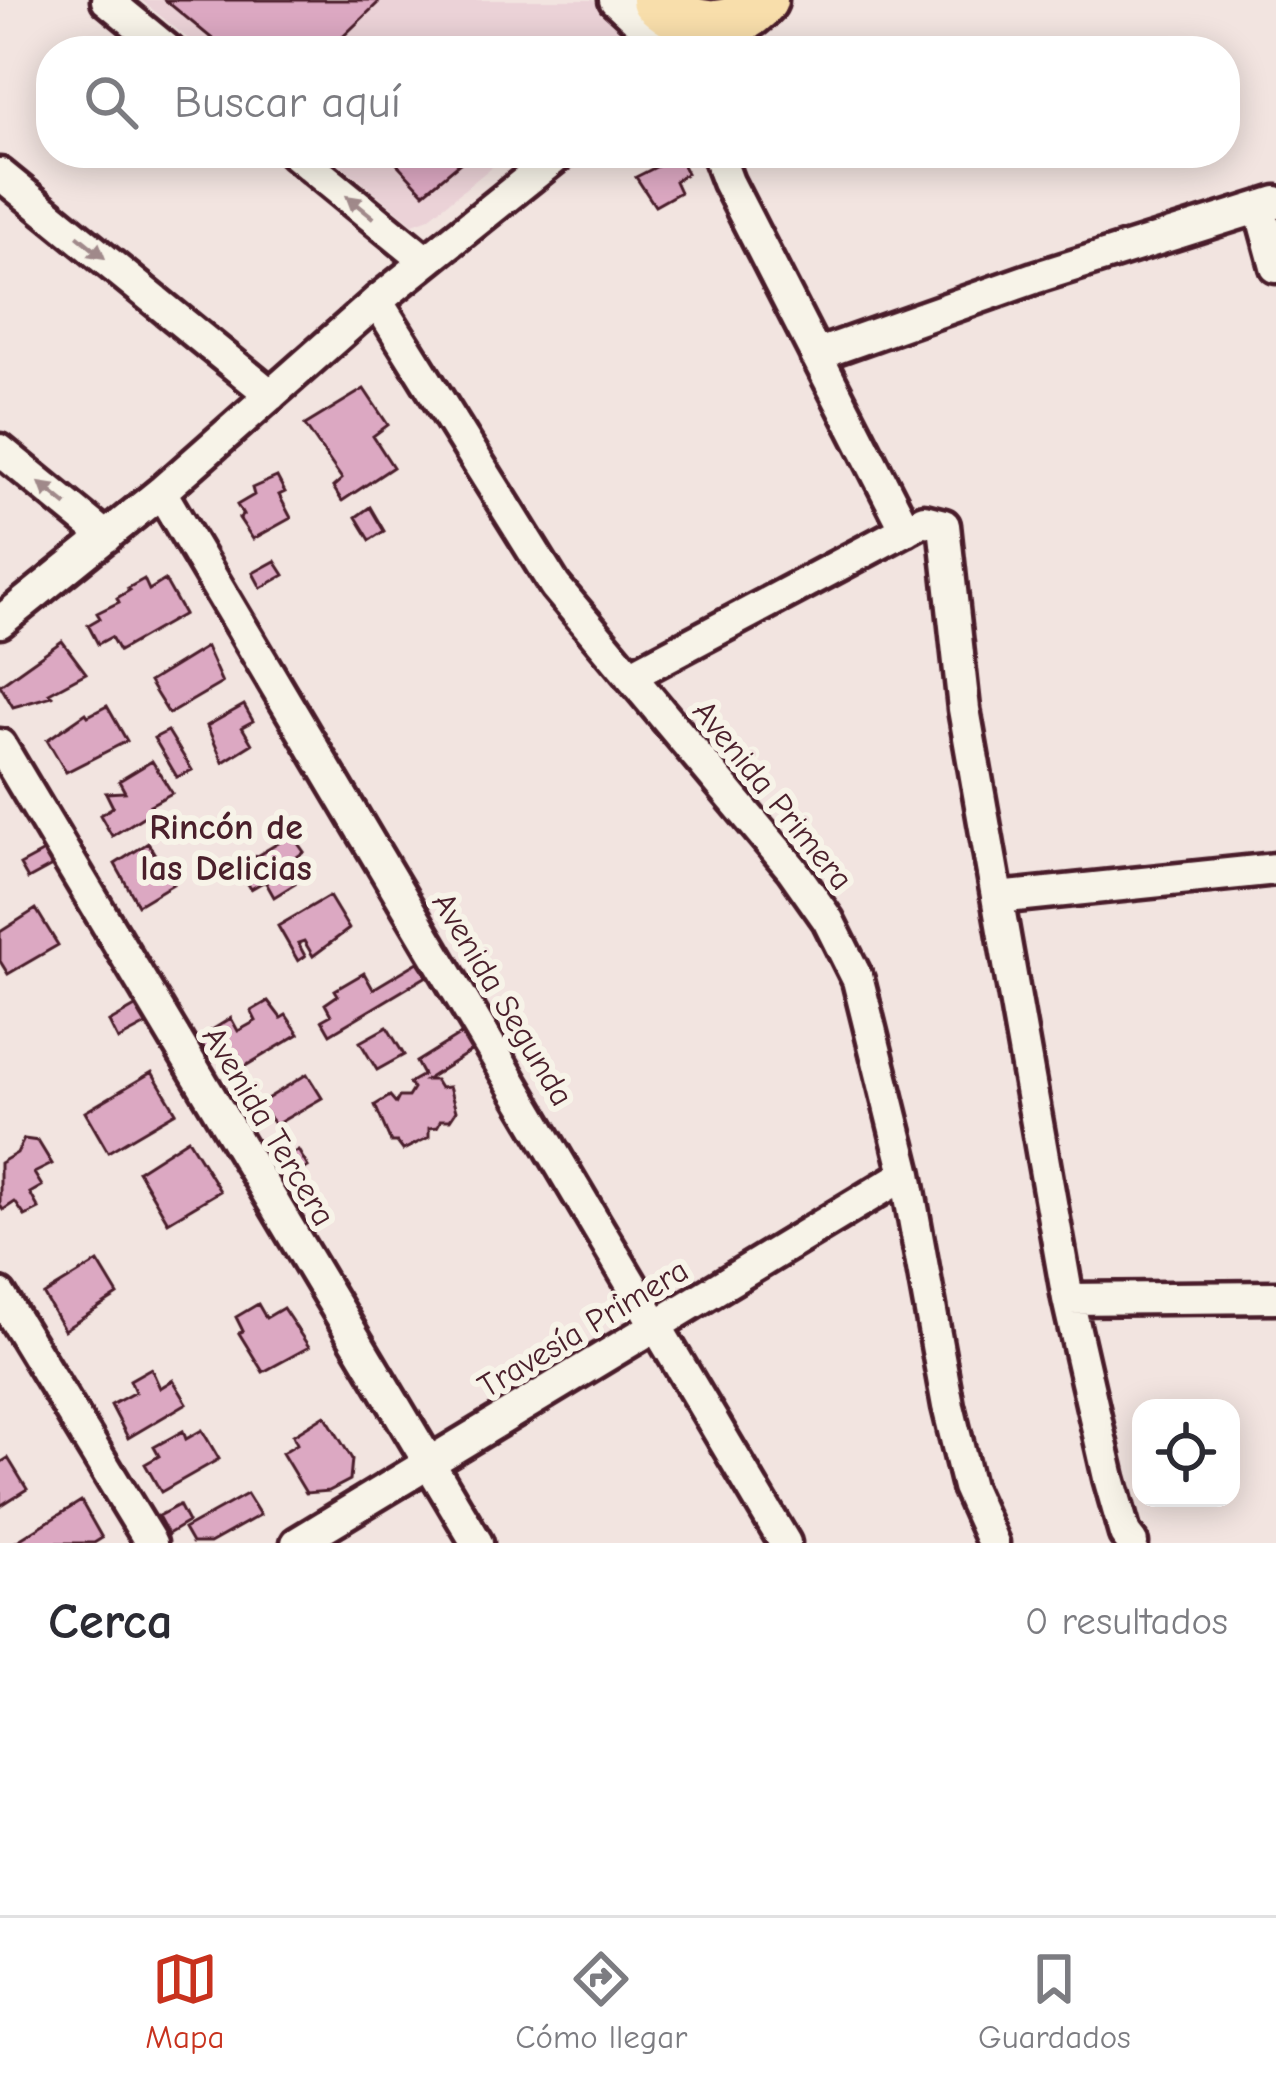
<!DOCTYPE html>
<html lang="es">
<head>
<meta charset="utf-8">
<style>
	body { margin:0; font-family:"Comic Neue",sans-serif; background:#f2f2f3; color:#2b2b33 }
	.controls { position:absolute; right:36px; bottom:36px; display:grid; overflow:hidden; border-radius:24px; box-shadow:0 6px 30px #0003 }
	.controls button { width:108px; height:108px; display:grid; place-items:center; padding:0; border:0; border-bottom:3px solid #e1e1e2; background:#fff; color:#2b2b33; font:60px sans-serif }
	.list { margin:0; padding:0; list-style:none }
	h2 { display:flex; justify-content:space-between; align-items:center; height:156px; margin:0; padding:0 48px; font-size:51px }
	h2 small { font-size:39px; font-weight:400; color:#7c7c81 }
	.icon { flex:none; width:66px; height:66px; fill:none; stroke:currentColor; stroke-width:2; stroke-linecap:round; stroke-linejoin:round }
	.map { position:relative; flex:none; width:1276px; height:1543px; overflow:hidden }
	.search { position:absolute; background:#fff; box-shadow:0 6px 30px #0003; left:36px; right:36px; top:36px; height:132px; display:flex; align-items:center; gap:30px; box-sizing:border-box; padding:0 42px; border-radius:48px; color:#7c7c81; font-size:45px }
	.sheet { height:372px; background:#fff }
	nav { display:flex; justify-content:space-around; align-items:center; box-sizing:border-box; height:168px; border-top:3px solid #e1e1e2; background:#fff; font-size:33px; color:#7c7c81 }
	nav a { display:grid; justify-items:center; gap:6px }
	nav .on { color:#c8321e }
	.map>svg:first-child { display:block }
	.built { fill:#ebd2d7 }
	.building { fill:#dca8c2; stroke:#4a1f2b; stroke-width:3 }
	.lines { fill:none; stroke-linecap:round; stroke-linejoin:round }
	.street-casing { stroke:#4a1f2b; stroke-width:39 }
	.primary-casing { stroke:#4a1f2b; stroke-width:57 }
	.street { stroke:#f7f3e8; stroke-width:30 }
	.primary { stroke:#f8deab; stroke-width:48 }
	.oneway { fill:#a0898a }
	.labels { text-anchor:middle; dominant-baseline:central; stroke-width:12; stroke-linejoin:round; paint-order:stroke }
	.street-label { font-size:33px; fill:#4a1f2b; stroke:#f7f3e8 }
	.neighbourhood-label { font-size:36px; font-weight:bold; fill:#4a1f2b; stroke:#f7f3e8 }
</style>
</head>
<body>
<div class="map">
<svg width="1276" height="1543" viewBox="0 0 1276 1543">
	<rect width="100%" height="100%" fill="#f2e4e0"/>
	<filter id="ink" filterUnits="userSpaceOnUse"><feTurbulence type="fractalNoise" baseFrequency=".00833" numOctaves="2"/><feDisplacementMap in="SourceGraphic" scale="24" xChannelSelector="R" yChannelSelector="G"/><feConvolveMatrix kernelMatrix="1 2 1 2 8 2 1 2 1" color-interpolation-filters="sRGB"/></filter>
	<g filter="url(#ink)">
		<!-- built -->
		<path class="built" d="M 141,0 L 593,0 L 632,38 L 634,51 L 203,51 Z
			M 326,153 L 509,153 L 429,218 L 413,224 Z"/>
		<!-- building -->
		<path class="building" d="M 165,0 L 381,0 L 328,51 L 227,51 Z
			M 387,153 L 472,153 L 424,193 Z
			M 678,156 L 687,173 L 675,181 L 680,192 L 655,206 L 636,177 Z
			M 364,389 L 388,425 L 373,436 L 393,467 L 342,501 L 333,487 L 342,479 L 305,425 Z
			M 277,477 L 285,492 L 279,495 L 291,518 L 253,539 L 239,518 L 243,515 L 237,505 L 254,495 L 252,488 Z
			M 370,507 L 384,531 L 370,540 L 356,517 Z
			M 275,561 L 284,575 L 261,588 L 253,573 Z
			M 144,579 L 149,590 L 165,580 L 184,614 L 119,651 L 111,637 L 98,644 L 88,625 L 100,618 L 97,613 L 119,602 L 117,598 L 130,590 L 128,588 Z
			M 62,641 L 86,673 L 49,693 L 52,696 L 13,707 L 0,685 Z
			M 206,647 L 222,683 L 169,714 L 149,682 Z
			M 244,705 L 253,721 L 242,727 L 252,744 L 223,762 L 207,726 Z
			M 107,706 L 127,741 L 66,772 L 47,740 L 86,713 L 88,716 Z
			M 168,731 L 192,770 L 177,777 L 154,738 Z
			M 152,761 L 172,793 L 150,805 L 154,810 L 112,836 L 100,815 L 113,807 L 106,793 L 125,792 L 119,781 Z
			M 292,835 L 304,852 L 297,857 L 305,870 L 292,879 L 295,884 L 274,897 L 265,881 L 251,889 L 238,867 Z
			M 148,843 L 173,884 L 138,905 L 115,864 Z
			M 44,852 L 52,866 L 28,879 L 20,865 Z
			M 329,896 L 349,929 L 313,956 L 304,941 L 298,943 L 305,956 L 298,961 L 278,926 Z
			M 36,909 L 58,945 L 8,974 L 0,961 L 0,932 Z
			M 418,962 L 427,976 L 330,1034 L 322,1020 L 331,1015 L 325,1004 L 338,995 L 335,990 L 364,973 L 373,989 Z
			M 268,1001 L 281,1018 L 286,1015 L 299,1034 L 242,1068 L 225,1042 L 207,1054 L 199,1038 L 231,1018 L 238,1031 L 256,1021 L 251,1011 Z
			M 137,1006 L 148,1024 L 118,1040 L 109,1022 Z
			M 387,1027 L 404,1055 L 377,1070 L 360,1042 Z
			M 461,1034 L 471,1051 L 426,1080 L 435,1080 L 440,1088 L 449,1087 L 456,1111 L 450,1120 L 441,1120 L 437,1127 L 429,1128 L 429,1137 L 403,1150 L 397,1142 L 391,1142 L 375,1105 L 390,1096 L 396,1103 L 399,1097 L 408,1097 L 413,1089 L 409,1083 L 423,1075 L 416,1062 Z
			M 152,1072 L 176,1112 L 108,1152 L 85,1112 Z
			M 307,1074 L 322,1098 L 275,1125 L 261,1107 L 262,1102 Z
			M 24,1139 L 38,1141 L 52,1164 L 34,1173 L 42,1186 L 30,1193 L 39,1209 L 25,1216 L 15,1202 L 3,1210 L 0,1205 L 0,1163 L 17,1153 Z
			M 188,1139 L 220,1191 L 168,1222 L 138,1171 Z
			M 298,1150 L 308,1167 L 284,1181 L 274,1165 Z
			M 98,1262 L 118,1295 L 64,1330 L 44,1295 Z
			M 258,1304 L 266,1318 L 283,1308 L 309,1347 L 263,1372 L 239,1333 L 243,1331 L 236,1317 Z
			M 151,1368 L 160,1388 L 173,1380 L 187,1403 L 128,1438 L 111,1405 L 135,1392 L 130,1380 Z
			M 325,1415 L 352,1459 L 350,1480 L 329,1491 L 306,1493 L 282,1453 L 297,1444 L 293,1435 Z
			M 202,1430 L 219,1459 L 161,1492 L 145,1464 L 159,1456 L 154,1447 L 183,1431 L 186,1439 Z
			M 8,1458 L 27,1489 L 0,1506 L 0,1463 Z
			M 247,1494 L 260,1515 L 210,1543 L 192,1543 L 184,1529 Z
			M 81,1501 L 102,1538 L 94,1543 L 14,1543 Z
			M 179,1505 L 188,1522 L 168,1534 L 158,1516 Z"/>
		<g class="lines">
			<defs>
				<path id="street" d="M 107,0 L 169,51
					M 615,0 L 653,35
					M 294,153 L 426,261
					M 717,153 L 728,182 L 906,530
					M 0,174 L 271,395
					M 1260,208 L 1276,267
					M 377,301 L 555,586 L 792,869 L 828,920 L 858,980 L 906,1174 L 948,1406 L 968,1487 L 993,1543
					M 816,355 L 1034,278 L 1276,202
					M 0,450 L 106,537
					M 161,492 L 785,1543
					M 0,622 L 161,492 L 377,301 L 561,153
					M 630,676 L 924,520 L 944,525 L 964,709 L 1068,1299 L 1109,1478 L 1125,1534 L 1132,1543
					M 0,745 L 477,1543
					M 998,898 L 1276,869
					M 0,1295 L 151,1543
					M 1068,1299 L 1276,1297
					M 297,1543 L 906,1174"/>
				<path id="primary" d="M 656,0 C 690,31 731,36 763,0"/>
			</defs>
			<!-- street casing -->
			<use href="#street" class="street-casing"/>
			<!-- primary casing -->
			<use href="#primary" class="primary-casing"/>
			<!-- street -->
			<use href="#street" class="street"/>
			<!-- primary -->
			<use href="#primary" class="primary"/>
		</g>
		<!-- one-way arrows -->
		<defs><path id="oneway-solid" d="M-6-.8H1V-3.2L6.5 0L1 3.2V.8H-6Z" transform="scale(3)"/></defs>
		<g class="oneway">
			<use href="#oneway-solid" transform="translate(360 207) rotate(-141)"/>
			<use href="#oneway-solid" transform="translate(91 247) rotate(39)"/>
			<use href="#oneway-solid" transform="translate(53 494) rotate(-141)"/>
		</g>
	</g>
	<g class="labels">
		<!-- street labels -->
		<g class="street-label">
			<text transform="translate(773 795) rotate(51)">Avenida Primera</text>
			<text transform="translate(503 999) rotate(59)">Avenida Segunda</text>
			<text transform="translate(269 1126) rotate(59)">Avenida Tercera</text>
			<text transform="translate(583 1328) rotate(-31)">Travesía Primera</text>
		</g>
		<!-- neighbourhood labels -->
		<g class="neighbourhood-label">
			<text x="226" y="827">Rincón de<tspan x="226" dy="41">las Delicias</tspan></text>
		</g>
	</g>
</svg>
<div class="controls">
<button><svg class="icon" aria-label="locate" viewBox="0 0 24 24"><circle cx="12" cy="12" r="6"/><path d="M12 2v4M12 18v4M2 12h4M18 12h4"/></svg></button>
</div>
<div class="search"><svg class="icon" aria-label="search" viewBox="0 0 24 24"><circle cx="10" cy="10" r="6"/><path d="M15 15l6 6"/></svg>Buscar aquí</div>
</div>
<section class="sheet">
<h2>Cerca<small>0 resultados</small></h2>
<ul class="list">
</ul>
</section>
<nav>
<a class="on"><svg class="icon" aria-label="map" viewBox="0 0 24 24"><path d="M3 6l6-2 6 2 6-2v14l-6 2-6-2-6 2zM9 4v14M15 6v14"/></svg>Mapa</a>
<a><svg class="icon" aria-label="directions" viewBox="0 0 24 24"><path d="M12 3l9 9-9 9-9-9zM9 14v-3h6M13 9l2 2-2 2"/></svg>Cómo llegar</a>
<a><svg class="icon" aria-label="saved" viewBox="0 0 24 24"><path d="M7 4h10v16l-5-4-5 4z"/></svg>Guardados</a>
</nav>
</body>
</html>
